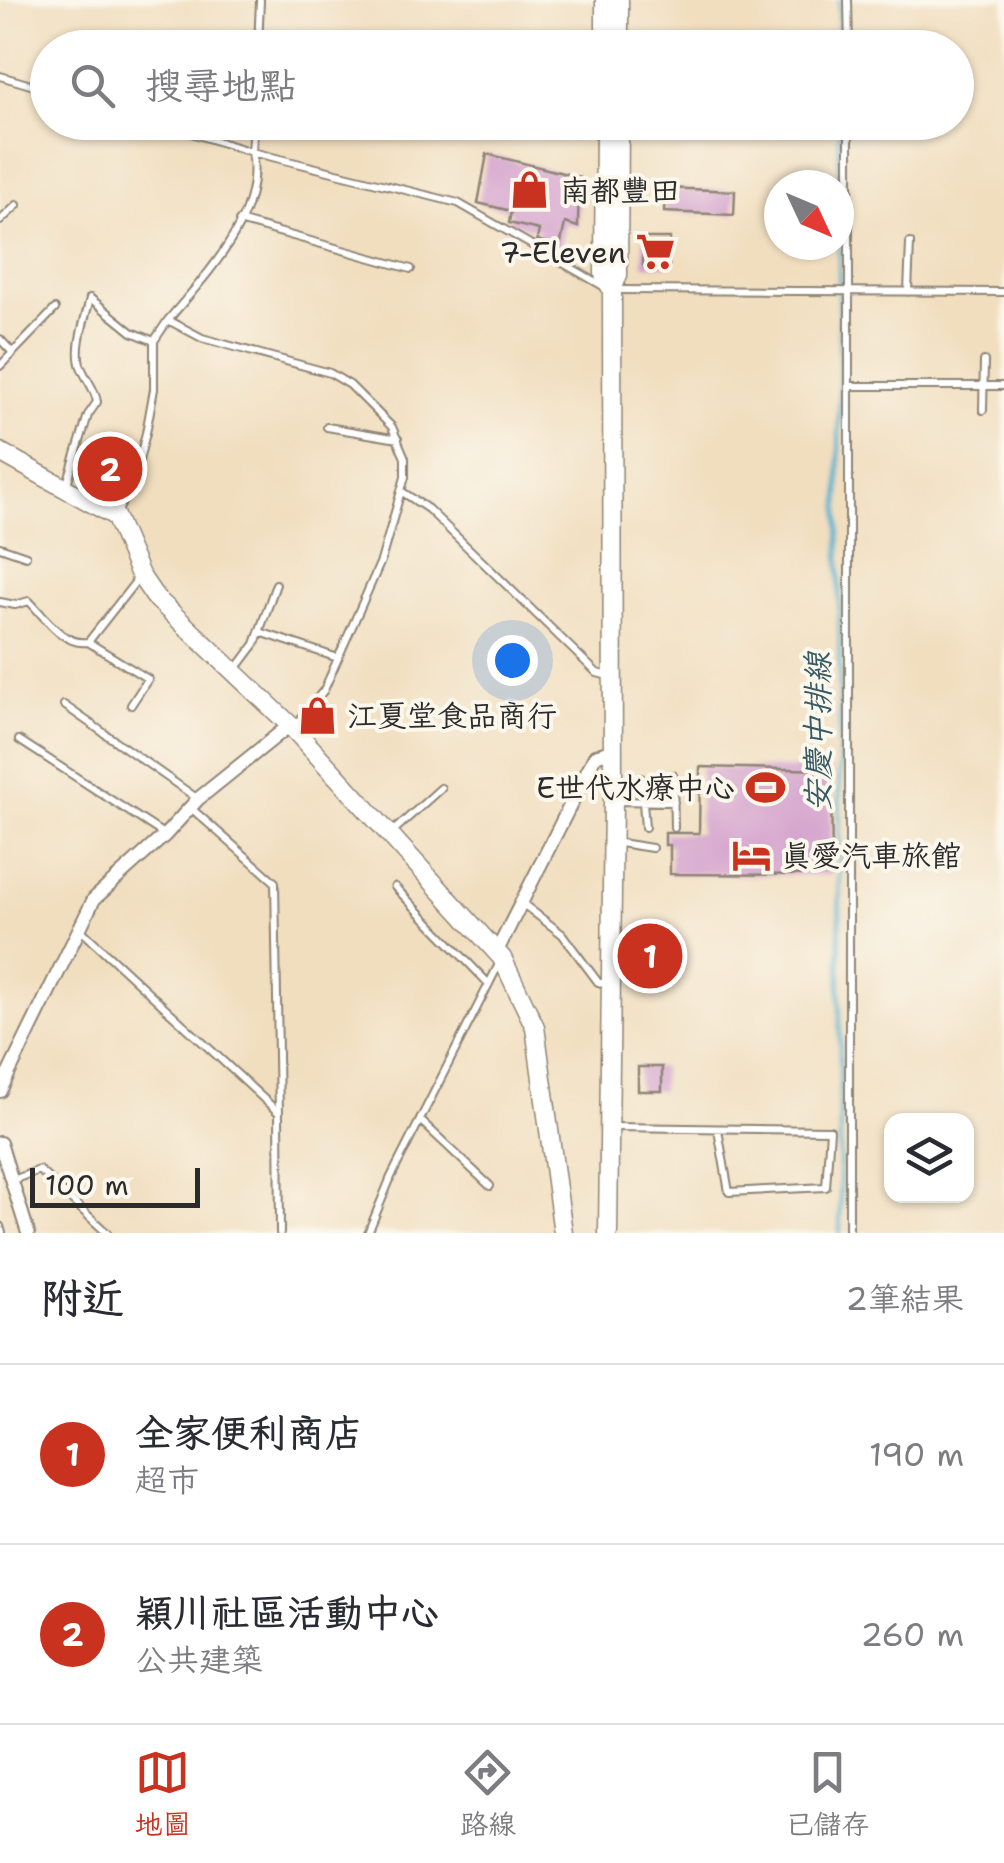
<!DOCTYPE html>
<html lang="zh-TW">
<head>
<meta charset="utf-8">
<style>
	body { margin:0; font-family:"Shantell Sans","LXGW WenKai TC",sans-serif; background:#f7f7f7; color:#2b2b33 }
	.controls { position:absolute; right:30px; bottom:30px; display:grid; overflow:hidden; border-radius:20px; box-shadow:0 2px 8px #0004 }
	.controls button { width:90px; height:90px; display:grid; place-items:center; padding:0; border:0; border-bottom:2px solid #e1e1e2; background:#fff; color:#2b2b33; font:50px sans-serif }
	.compass { position:absolute; left:764px; top:170px; width:90px; height:90px; border-radius:50%; background:#fff; box-shadow:0 2px 8px #0004; rotate:134deg }
	.scale { position:absolute; left:30px; bottom:25px; width:170px; box-sizing:border-box; padding-left:10px; border:5px solid #2b2b2b; border-top:0; font-size:28px; line-height:35px; white-space:nowrap; color:#2b2b2b; -webkit-text-stroke:8px #fbf7ec; paint-order:stroke }
	.you { position:absolute; left:512px; top:660px; width:35px; height:35px; margin:-25px; border:8px solid #fff; border-radius:50%; background:#1a73e8; box-shadow:0 0 0 15px #1a73e833 }
	.badge { display:grid; place-items:center; width:65px; height:65px; border-radius:50%; background:#c8321e; color:#fff; font-size:32px; font-weight:700 }
	.pin { position:absolute; translate:-50% -50%; border:5px solid #fff; box-shadow:0 2px 10px #0006 }
	.list { margin:0; padding:0; list-style:none }
	h2 { display:flex; justify-content:space-between; align-items:center; height:130px; margin:0; padding:0 40px; font-size:42px }
	h2 small { font-size:32px; font-weight:400; color:#7c7c81 }
	.list li { display:grid; grid-template-columns:65px 1fr auto; gap:30px; align-items:center; box-sizing:border-box; height:180px; padding:0 40px; border-top:2px solid #e1e1e2 }
	.list b { display:block; font-size:38px; white-space:nowrap }
	.list p { margin:0; font-size:32px; white-space:nowrap; color:#7c7c81 }
	.list em { font-size:32px; font-style:normal; color:#7c7c81 }
	.icon { flex:none; width:55px; height:55px; fill:none; stroke:currentColor; stroke-width:2; stroke-linecap:round; stroke-linejoin:round }
	.map { position:relative; flex:none; width:1004px; height:1233px; overflow:hidden }
	.search { position:absolute; background:#fff; box-shadow:0 2px 8px #0004; left:30px; right:30px; top:30px; height:110px; display:flex; align-items:center; gap:25px; box-sizing:border-box; padding:0 35px; border-radius:55px; color:#7c7c81; font-size:38px }
	.sheet { height:490px; background:#fff }
	nav { display:flex; justify-content:space-around; align-items:center; box-sizing:border-box; height:140px; border-top:2px solid #e1e1e2; background:#fff; font-size:28px; color:#7c7c81 }
	nav a { display:grid; justify-items:center; gap:5px }
	nav .on { color:#c8321e }
	.map>svg:first-child { display:block }
	.lines { fill:none; stroke-linecap:round; stroke-linejoin:round }
	.stream { stroke:#51b1d0; stroke-width:4 }
	.building { fill:#d19bca }
	.lane-casing { stroke:#8e8475; stroke-width:10 }
	.street-casing { stroke:#8e8475; stroke-width:16 }
	.secondary-casing { stroke:#8e8475; stroke-width:21 }
	.lane { stroke:#fff; stroke-width:6 }
	.street { stroke:#fff; stroke-width:12 }
	.secondary { stroke:#fff; stroke-width:18 }
	.labels { text-anchor:middle; dominant-baseline:central; stroke-width:8; stroke-linejoin:round; paint-order:stroke }
	.poi-label { font-size:30px; fill:#2b2b2b; stroke:#fbf7ec; text-anchor:start }
	.water-label { font-size:32px; font-style:italic; fill:#385a65; stroke:#fbf7ec }
</style>
</head>
<body>
<div class="map">
<svg width="1004" height="1233" viewBox="0 0 1004 1233">
	<rect width="100%" height="100%" fill="#fbf7ec"/>
	<filter id="ink" filterUnits="userSpaceOnUse"><feTurbulence type="fractalNoise" baseFrequency=".01" numOctaves="2"/><feDisplacementMap in="SourceGraphic" scale="20" xChannelSelector="R" yChannelSelector="G"/><feConvolveMatrix kernelMatrix="1 2 1 2 8 2 1 2 1" color-interpolation-filters="sRGB"/></filter>
	<filter id="wash" filterUnits="userSpaceOnUse"><feTurbulence type="fractalNoise" baseFrequency=".0048" numOctaves="4" result="noise"/><feDisplacementMap in="SourceGraphic" scale="40" xChannelSelector="R" yChannelSelector="G"/><feGaussianBlur stdDeviation="2.25" result="paint"/><feColorMatrix in="noise" values="0 0 0 0 0 0 0 0 0 0 0 0 0 0 0 0 0 1.4 0 .05"/><feComposite in="paint" operator="in"/></filter>
	<g filter="url(#wash)">
		<rect width="100%" height="100%" fill="#f1debf"/>
		<g class="lines">
			<!-- stream -->
			<path class="stream" d="M 839,0 L 839,48
				M 839,122 L 839,185
				M 839,230 L 840,1233"/>
		</g>
		<g id="blocks">
			<!-- building -->
			<path class="building" d="M 487,154 L 579,177 L 578,227 L 565,223 L 560,247 L 537,240 L 539,230 L 509,223 L 511,211 L 478,203 Z
				M 665,188 L 735,191 L 734,215 L 664,212 Z
				M 643,238 L 670,238 L 669,266 L 643,265 Z
				M 99,455 L 128,466 L 121,483 L 92,472 Z
				M 700,767 L 831,770 L 832,875 L 670,874 L 670,845 L 665,845 L 665,833 L 699,833 Z
				M 666,948 L 666,964 L 634,965 L 633,949 Z
				M 638,1067 L 662,1067 L 662,1091 L 638,1091 Z"/>
		</g>
	</g>
	<g filter="url(#ink)">
		<use href="#blocks" fill-opacity="0" stroke="#8e8475" stroke-width="2.5"/>
		<g class="lines">
			<defs>
				<path id="lane" d="M 848,0 L 849,48
					M 258,48 L 260,0
					M 0,76 L 48,90
					M 156,122 L 252,152 C 264,217 206,275 168,320 L 202,338 L 330,373 L 350,385 L 392,427 L 405,458 L 405,477 L 381,561 L 324,690 L 294,727
					M 254,122 L 252,152 L 458,203 L 603,286
					M 0,221 L 17,205
					M 239,221 L 411,269
					M 615,290 L 1004,292
					M 908,292 L 910,243
					M 0,339 L 13,353
					M 0,366 L 55,309
					M 851,386 L 1004,386
					M 983,410 L 984,361
					M 327,427 L 398,439
					M 66,487 L 88,415 L 97,402 C 95,387 84,378 80,364 C 75,344 86,317 90,298 L 132,332 L 154,341
					M 401,491 L 428,509 L 597,673 L 612,677
					M 117,514 L 137,468 L 146,433 L 154,389 L 154,341 L 168,320
					M 0,547 L 26,556
					M 0,602 L 15,605 L 29,601 C 45,617 63,646 88,642 L 140,576
					M 260,632 L 338,658
					M 88,642 L 148,679 L 131,705
					M 237,668 L 255,644 L 276,584
					M 64,705 L 198,799
					M 19,740 L 165,835
					M 673,775 L 674,828
					M 641,778 L 645,827
					M 614,801 L 674,802
					M 390,834 L 441,788
					M 613,842 L 652,848
					M 395,887 L 489,984
					M 523,904 L 562,934 L 598,982 L 608,985
					M 80,929 L 279,1113 L 275,882 L 192,809
					M 279,1113 L 280,1233
					M 420,1120 L 490,1186
					M 614,1127 L 830,1130 L 826,1187 L 729,1192 L 718,1130
					M 13,1180 L 39,1170 L 107,1233
					M 0,1226 L 2,1233
					M 368,1233 L 391,1177 L 499,964
					M 849,1233 L 849,122"/>
				<path id="street" d="M 496,953 L 595,756 L 611,751
					M 0,1091 L 94,899 L 165,835 L 198,799 L 290,725
					M 0,1143 L 28,1233"/>
				<path id="secondary" d="M 605,48 L 605,0
					M 619,48 L 619,0
					M 605,122 L 604,274 L 612,290 L 613,801 L 608,1233
					M 612,290 L 618,275 L 619,122
					M 0,452 L 115,516 L 140,575 L 155,597 L 290,725 L 502,958 L 535,1027 L 563,1233"/>
			</defs>
			<!-- lane casing -->
			<use href="#lane" class="lane-casing"/>
			<!-- street casing -->
			<use href="#street" class="street-casing"/>
			<!-- secondary casing -->
			<use href="#secondary" class="secondary-casing"/>
			<!-- lane -->
			<use href="#lane" class="lane"/>
			<!-- street -->
			<use href="#street" class="street"/>
			<!-- secondary -->
			<use href="#secondary" class="secondary"/>
		</g>
	</g>
	<!-- icons -->
	<defs>
		<symbol id="shop-bare" viewBox="-9 -9 18 18"><path d="M-5-2.5h2.3a2.7 3.5 0 0 1 5.4 0H5L5.5 6h-11ZM-1.5-2.5h3a1.5 2.3 0 0 0-3 0Z" fill="#c8321e" stroke="#fbf7ec" stroke-width="2.5" paint-order="stroke"/></symbol>
		<symbol id="supermarket-bare" viewBox="-9 -9 18 18"><path d="M-6-5.5h2.5l.6 2H6L4.5 2H-2.5L-4.4-4H-6ZM-1.5 3.2a1.3 1.3 0 1 0 .1 0ZM3 3.2a1.3 1.3 0 1 0 .1 0Z" fill="#c8321e" stroke="#fbf7ec" stroke-width="2.5" paint-order="stroke"/></symbol>
		<symbol id="stadium-bare" viewBox="-9 -9 18 18"><path d="M0-5a6.5 5 0 1 0 0 10a6.5 5 0 1 0 0-10ZM-3.5-1.8h7v3.6h-7Z" fill="#c8321e" stroke="#fbf7ec" stroke-width="2.5" paint-order="stroke"/></symbol>
		<symbol id="hotel-bare" viewBox="-9 -9 18 18"><path d="M-6-4.5h1.5V1H6V5H4.5V3h-9V5H-6ZM-4 0a1.8 1.8 0 1 1 3.6 0ZM.5 0V-2.5h3Q6-2.5 6 0Z" fill="#c8321e" stroke="#fbf7ec" stroke-width="2.5" paint-order="stroke"/></symbol>
	</defs>
	<g fill-rule="evenodd">
		<use href="#shop-bare" x="502" y="162" width="55" height="55"/>
		<use href="#supermarket-bare" x="628" y="224" width="55" height="55"/>
		<use href="#shop-bare" x="290" y="688" width="55" height="55"/>
		<use href="#stadium-bare" x="738" y="760" width="55" height="55"/>
		<use href="#hotel-bare" x="724" y="828" width="55" height="55"/>
	</g>
	<g class="labels">
		<!-- poi labels -->
		<g class="poi-label">
			<text x="560" y="190">南都豐田</text>
			<text x="626" y="252" text-anchor="end">7-Eleven</text>
			<text x="347" y="715">江夏堂食品商行</text>
			<text x="735" y="787" text-anchor="end">E世代水療中心</text>
			<text x="781" y="855">真愛汽車旅館</text>
		</g>
		<!-- water labels -->
		<g class="water-label">
			<text transform="translate(817 732) rotate(-90)">安慶中排線</text>
		</g>
	</g>
</svg>
<div class="controls">
<button><svg class="icon" aria-label="layers" viewBox="0 0 24 24"><path d="M12 4l9 5-9 5-9-5zM3 14l9 5 9-5"/></svg></button>
</div>
<svg class="compass" viewBox="-18 -18 36 36"><path d="M0-13l5 13h-10z" fill="#e53935"/><path d="M0 13l5-13h-10z" fill="#7c7c81"/></svg>
<div class="scale">100 m</div>
<div class="you"></div>
<div class="pin badge" style="left:650px;top:956px">1</div>
<div class="pin badge" style="left:110px;top:469px">2</div>
<div class="search"><svg class="icon" aria-label="search" viewBox="0 0 24 24"><circle cx="10" cy="10" r="6"/><path d="M15 15l6 6"/></svg>搜尋地點</div>
</div>
<section class="sheet">
<h2>附近<small>2筆結果</small></h2>
<ul class="list">
<li><span class="badge">1</span><div><b>全家便利商店</b><p>超市</p></div><em>190 m</em></li>
<li><span class="badge">2</span><div><b>穎川社區活動中心</b><p>公共建築</p></div><em>260 m</em></li>
</ul>
</section>
<nav>
<a class="on"><svg class="icon" aria-label="map" viewBox="0 0 24 24"><path d="M3 6l6-2 6 2 6-2v14l-6 2-6-2-6 2zM9 4v14M15 6v14"/></svg>地圖</a>
<a><svg class="icon" aria-label="directions" viewBox="0 0 24 24"><path d="M12 3l9 9-9 9-9-9zM9 14v-3h6M13 9l2 2-2 2"/></svg>路線</a>
<a><svg class="icon" aria-label="saved" viewBox="0 0 24 24"><path d="M7 4h10v16l-5-4-5 4z"/></svg>已儲存</a>
</nav>
</body>
</html>
